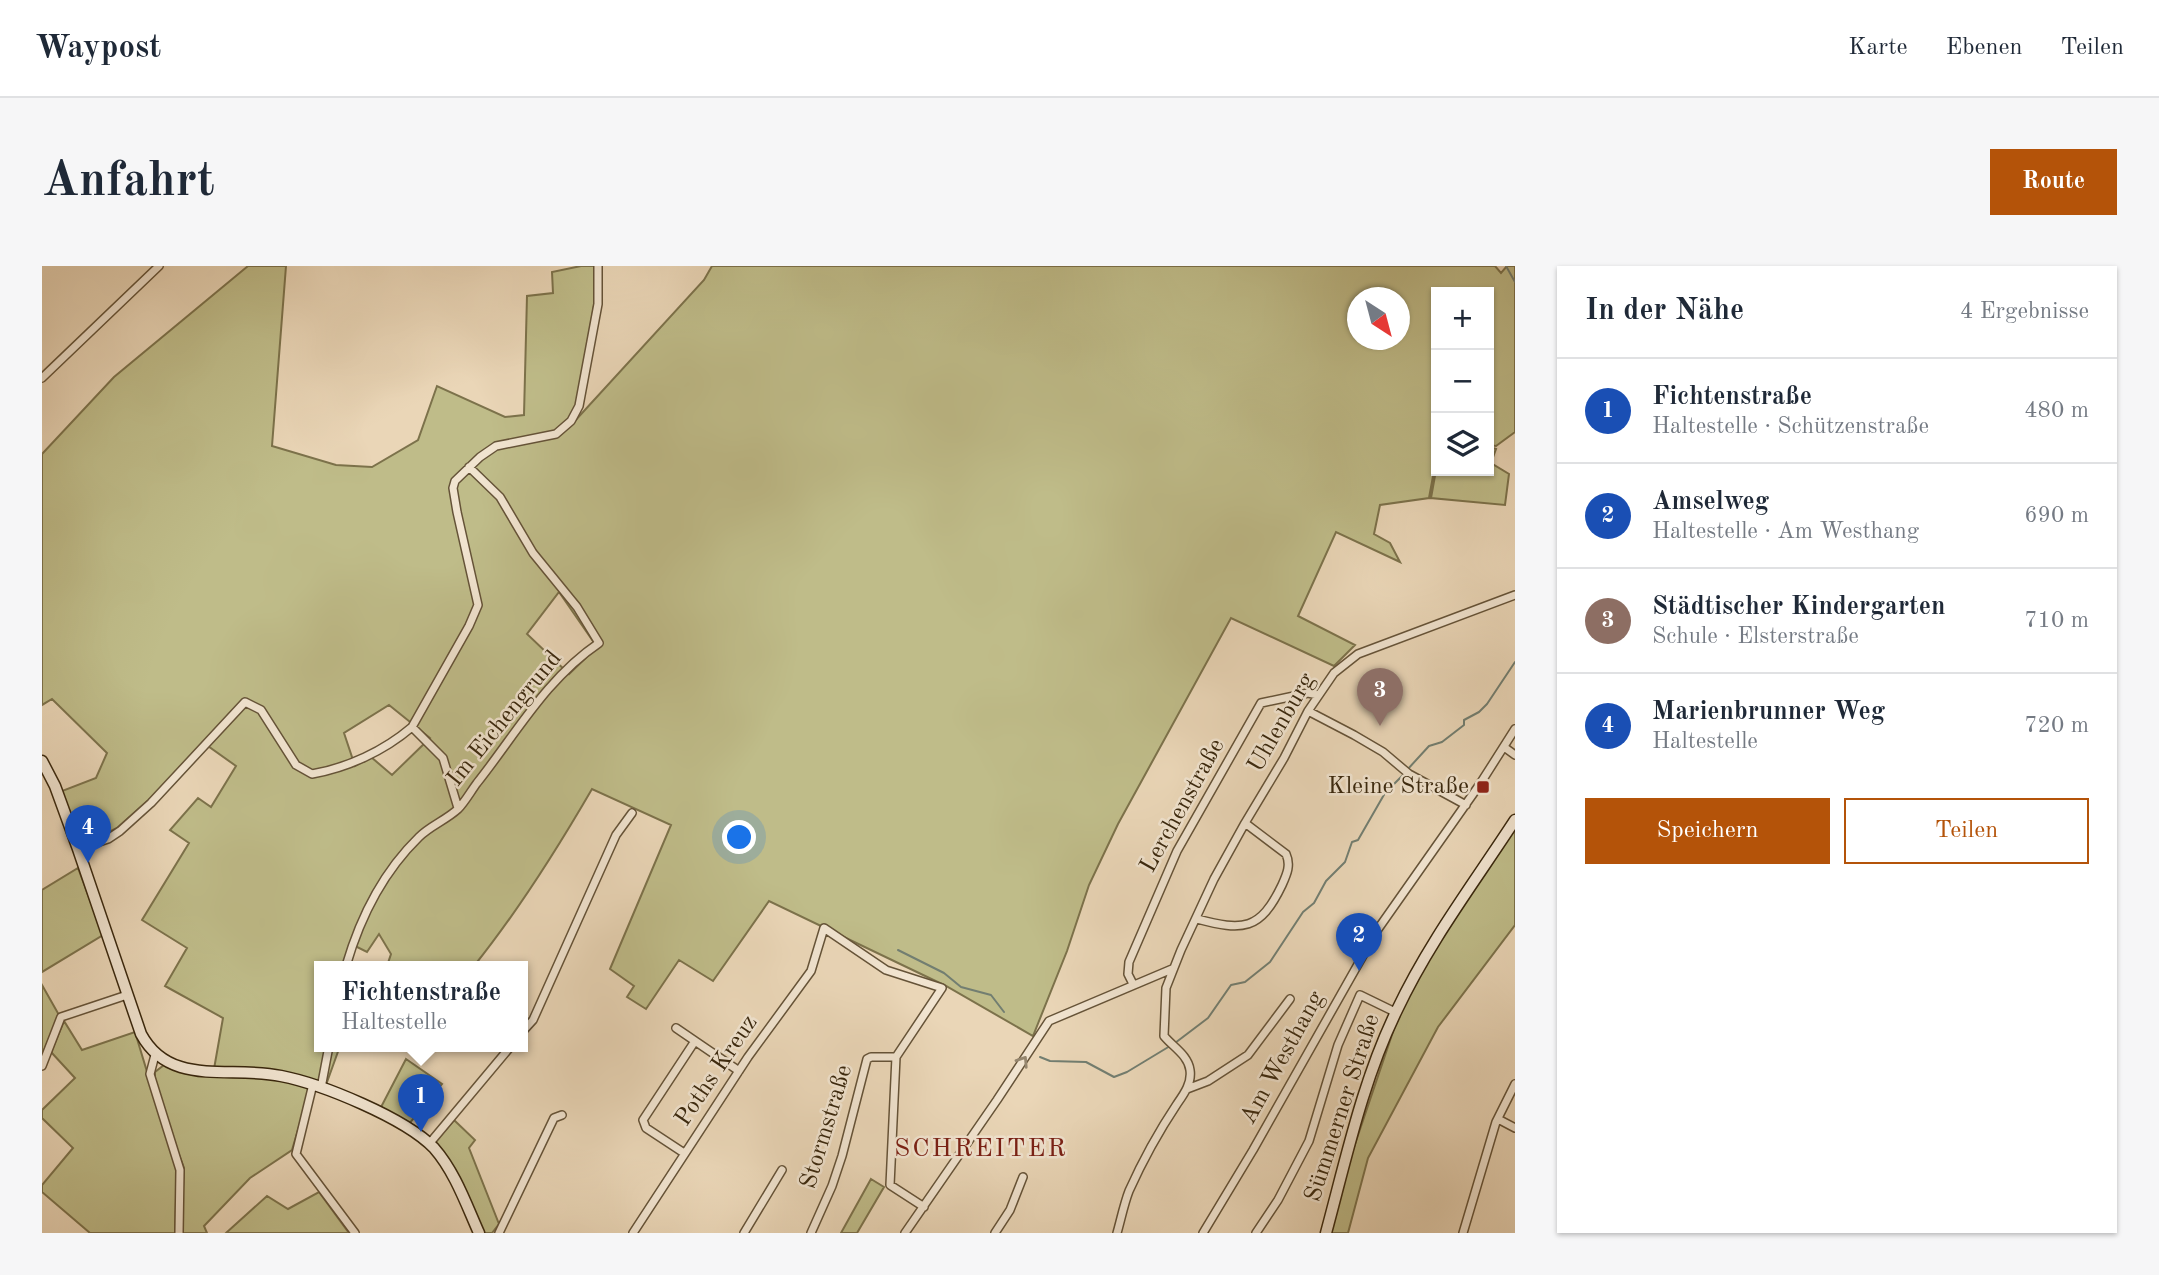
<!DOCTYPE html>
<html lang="de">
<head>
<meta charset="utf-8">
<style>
	body { margin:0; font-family:"Old Standard TT",serif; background:#f6f6f7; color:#1f2937 }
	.controls { position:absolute; right:21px; top:21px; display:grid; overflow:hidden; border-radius:0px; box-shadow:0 2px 5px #0004 }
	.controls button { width:63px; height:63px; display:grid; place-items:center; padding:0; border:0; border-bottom:2px solid #e0e1e3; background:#fff; color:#1f2937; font:35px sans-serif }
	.compass { position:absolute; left:1305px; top:21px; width:63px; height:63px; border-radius:50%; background:#fff; box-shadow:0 2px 5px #0004; rotate:144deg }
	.you { position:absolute; left:698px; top:572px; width:24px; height:24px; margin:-18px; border:5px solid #fff; border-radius:50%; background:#1a73e8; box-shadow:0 0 0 10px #1a73e833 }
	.badge { display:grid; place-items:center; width:46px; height:46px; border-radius:50%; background:#b45309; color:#fff; font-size:23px; font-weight:700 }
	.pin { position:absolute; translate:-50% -58px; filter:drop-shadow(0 2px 4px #0008) }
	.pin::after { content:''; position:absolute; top:37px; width:24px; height:21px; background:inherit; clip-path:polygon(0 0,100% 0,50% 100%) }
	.popup { position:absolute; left:272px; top:695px; width:214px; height:91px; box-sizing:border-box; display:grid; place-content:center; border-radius:0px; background:#fff; filter:drop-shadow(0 2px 5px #0005); font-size:23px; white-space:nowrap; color:#747a83 }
	.popup b { font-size:26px; color:#1f2937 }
	.popup::after { content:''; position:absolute; left:50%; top:100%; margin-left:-14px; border:14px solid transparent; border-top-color:#fff }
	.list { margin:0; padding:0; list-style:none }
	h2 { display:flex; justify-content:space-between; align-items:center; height:91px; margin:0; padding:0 28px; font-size:30px }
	h2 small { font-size:23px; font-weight:400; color:#747a83 }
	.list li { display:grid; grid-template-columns:46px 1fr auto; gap:21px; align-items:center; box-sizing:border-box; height:105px; padding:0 28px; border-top:2px solid #e0e1e3 }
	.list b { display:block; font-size:26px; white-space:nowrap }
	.list p { margin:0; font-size:23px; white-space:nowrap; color:#747a83 }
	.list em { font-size:23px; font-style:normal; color:#747a83 }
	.actions { display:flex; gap:14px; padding:21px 28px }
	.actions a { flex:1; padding:16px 0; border:2px solid #b45309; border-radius:0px; text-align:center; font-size:24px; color:#b45309 }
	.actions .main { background:#b45309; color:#fff }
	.icon { flex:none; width:38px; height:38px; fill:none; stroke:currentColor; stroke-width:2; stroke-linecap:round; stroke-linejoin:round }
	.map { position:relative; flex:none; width:1473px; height:967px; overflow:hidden; border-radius:0px }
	header { display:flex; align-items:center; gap:42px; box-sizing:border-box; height:98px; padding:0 35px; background:#fff; border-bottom:2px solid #e0e1e3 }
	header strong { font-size:33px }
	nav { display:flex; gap:38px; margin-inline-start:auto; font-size:24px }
	.intro { display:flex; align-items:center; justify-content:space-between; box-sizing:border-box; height:168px; padding:0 42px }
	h1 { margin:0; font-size:49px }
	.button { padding:18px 32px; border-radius:0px; background:#b45309; color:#fff; font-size:24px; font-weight:700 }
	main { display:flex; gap:42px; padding:0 42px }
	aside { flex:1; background:#fff; border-radius:0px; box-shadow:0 2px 5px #0004 }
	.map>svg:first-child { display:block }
	.green { fill:#bfbc89; stroke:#7c724b; stroke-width:2; fill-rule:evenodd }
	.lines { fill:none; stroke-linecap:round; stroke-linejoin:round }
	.stream { stroke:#727e71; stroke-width:2 }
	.street-casing { stroke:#655338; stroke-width:10 }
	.secondary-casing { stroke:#39270d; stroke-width:13 }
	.street { stroke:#f1e4d0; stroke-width:7 }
	.secondary { stroke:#f1e4d0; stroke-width:10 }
	.oneway { stroke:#95866e }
	.poi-dot { fill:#8f2418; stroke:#f1e4d0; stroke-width:2.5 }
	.labels { text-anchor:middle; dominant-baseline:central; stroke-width:5; stroke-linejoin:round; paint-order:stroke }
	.street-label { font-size:24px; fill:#39270d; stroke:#f1e4d0 }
	.poi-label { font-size:24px; fill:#39270d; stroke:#f1e4d0; text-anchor:end }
	.neighbourhood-label { font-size:26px; letter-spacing:2px; fill:#7a1f14; stroke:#f1e4d0 }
</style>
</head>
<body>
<header>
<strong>Waypost</strong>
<nav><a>Karte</a><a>Ebenen</a><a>Teilen</a></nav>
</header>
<div class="intro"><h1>Anfahrt</h1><a class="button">Route</a></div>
<main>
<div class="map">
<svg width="1473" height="967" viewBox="0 0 1473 967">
	<rect width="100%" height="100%" fill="#ead6b7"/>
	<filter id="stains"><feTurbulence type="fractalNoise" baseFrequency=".00286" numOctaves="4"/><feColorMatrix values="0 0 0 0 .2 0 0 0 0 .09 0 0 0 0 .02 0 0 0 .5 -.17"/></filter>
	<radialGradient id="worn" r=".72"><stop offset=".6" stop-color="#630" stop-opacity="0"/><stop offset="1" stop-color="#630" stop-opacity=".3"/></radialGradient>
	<!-- green -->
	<path class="green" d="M 206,0 L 244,0 L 230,180 L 294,199 L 330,201 L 376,174 L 395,120 L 463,151 L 482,149 L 485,30 L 511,27 L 510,6 L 539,0 L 554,0 L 553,34 L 531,157 L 662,14 L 670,0 L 1453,0 L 1459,7 L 1465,0 L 1473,0 L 1473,166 L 1454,180 L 1447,179 L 1447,26 L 1394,26 L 1394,194 L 1387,232 L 1338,239 L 1332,268 L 1348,277 L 1358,296 L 1294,266 L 1256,350 L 1313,379 L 1292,400 L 1189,352 L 1076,558 L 1047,619 L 1025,685 L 991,770 L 904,720 L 727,635 L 671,715 L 637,694 L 604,743 L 585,731 L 592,720 L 568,703 L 629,559 L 550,523 C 514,585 477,644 432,700 L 345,700 L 349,688 L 337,668 L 325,686 L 309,678 L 301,700 L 278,700 L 278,780 L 298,780 L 284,819 L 270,817 L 250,884 L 208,912 L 162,960 L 165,967 L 48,967 L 0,926 L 0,919 L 31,882 L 0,852 L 0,844 L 33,812 L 9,786 L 22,755 L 40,784 L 93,766 L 135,905 L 133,966 L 139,963 L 142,902 L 122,849 L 113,818 L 113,806 L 122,799 L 132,804 L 172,803 L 181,752 L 123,720 L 145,682 L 100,654 L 147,577 L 128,564 L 156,532 L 169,541 L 194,500 L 166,480 L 184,459 L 180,456 L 110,531 L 75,562 L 39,580 L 20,525 L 54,512 L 65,487 L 10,433 L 0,439 L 0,188 L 72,111 ZM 1316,32 L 1358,32 L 1358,74 L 1316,74 ZM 517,326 L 555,381 L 527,408 L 485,368 ZM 347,439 L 388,472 L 350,509 L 329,491 L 313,500 L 302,467 Z
		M 1447,181 L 1454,183 L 1449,197 L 1467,208 L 1463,239 L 1389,232 L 1394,204 L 1447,205 Z
		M 1473,559 L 1473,659 L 1396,761 L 1326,892 L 1306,967 L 1287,967 L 1311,884 L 1357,748 L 1381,699 Z
		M 36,602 L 61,669 L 0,706 L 0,624 Z
		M 0,719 L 17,749 L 0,789 Z
		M 364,793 L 400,818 L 367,858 L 338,843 Z
		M 412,854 L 433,874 L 427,882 L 457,958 L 450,967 L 442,967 L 392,877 Z
		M 829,913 L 842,921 L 815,967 L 799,967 Z
		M 277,926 L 307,967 L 184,967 L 225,930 L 246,943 Z"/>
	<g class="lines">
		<!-- stream -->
		<path class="stream" d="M 1464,0 L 1473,16
			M 1365,504 L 1387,480 L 1400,476 L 1422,459 L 1422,454 L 1437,446 L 1445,438 L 1473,396
			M 856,684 L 902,707 L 919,721 L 949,729 L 962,746
			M 1133,777 L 1166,752 L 1189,719 L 1203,716 L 1228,696 L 1261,646 L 1272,637 L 1284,615 L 1303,596 L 1310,576 L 1316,574 L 1343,527 L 1362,508
			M 998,791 L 1008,795 L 1044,796 L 1072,811 L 1085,806 L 1128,780"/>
		<defs>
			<path id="street" d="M 0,112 L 117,0
				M 1266,445 L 1312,469 L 1341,486 L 1367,508 L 1424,539
				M 370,461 L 401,492 L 416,542
				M 1462,481 L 1473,489
				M 36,583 L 66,573 L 78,565 L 109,537 L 203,436 L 219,444 L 254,499 L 270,508 C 305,502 342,485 370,461 L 427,360 L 436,339 L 415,246 L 411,222 L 413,215 L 438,191 L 454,180 L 514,168 L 529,155 L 537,140 L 556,38 L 556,0
				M 1155,653 C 1201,665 1218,665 1240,619 C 1245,608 1249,599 1244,588 L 1203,557
				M 304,700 C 318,652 341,606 377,571 C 388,560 404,554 416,543 C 423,536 429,525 435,517 C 474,468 504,413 557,377 L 535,341 L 491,287 L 458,231 L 427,201
				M 1091,718 L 1086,708 L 1087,696 L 1135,585 L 1219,437 L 1266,427 L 1276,429
				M 634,762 L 653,775
				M 480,766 L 491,754 L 574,569 L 590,547
				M 113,789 L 108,808 L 138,904 L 137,967
				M 0,800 L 19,751 L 85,729
				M 271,818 L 254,888 L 313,967
				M 279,822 L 287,780
				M 1145,823 L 1166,815 L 1206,789 L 1248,733
				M 1456,853 L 1473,862
				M 387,878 L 469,780
				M 642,887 L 604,862 L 601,854 L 653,775 L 697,805
				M 457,967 L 512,852 L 520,849
				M 591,967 L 706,791 L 769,705 L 782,662 L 844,704 L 900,722 L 854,791 L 848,919 L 882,941
				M 702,967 L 740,904
				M 769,967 L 790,920 L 800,890 L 825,793 L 829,791 L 854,791
				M 863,967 L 955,834 L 1007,755 L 1130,703
				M 953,967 L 968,944 L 981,911
				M 1075,967 C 1079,953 1082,938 1087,925 C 1100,896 1117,865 1135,838 C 1142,828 1150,817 1148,804 C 1146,789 1131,781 1122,770 L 1124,722 L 1139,684 L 1172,613 L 1203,557 L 1242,492 L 1266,445 L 1292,407 L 1316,388 L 1473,329
				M 1161,967 L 1211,884 L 1336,663 L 1438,518 L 1473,463
				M 1214,967 L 1236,934 L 1267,875 L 1296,779 L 1318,729 L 1353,746
				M 1421,967 L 1454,856 L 1473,818"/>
			<path id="secondary" d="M 0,495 L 13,520 L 36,583 L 99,768 C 128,822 188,799 239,810 C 280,818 363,852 392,882 C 413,906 424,938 437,967
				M 1284,967 C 1304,893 1321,813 1355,744 C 1387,676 1432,617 1473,554"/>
		</defs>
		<!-- street casing -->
		<use href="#street" class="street-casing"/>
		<!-- secondary casing -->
		<use href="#secondary" class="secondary-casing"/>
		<!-- street -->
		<use href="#street" class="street"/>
		<!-- secondary -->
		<use href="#secondary" class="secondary"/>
	</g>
	<!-- one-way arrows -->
	<defs><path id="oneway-chevron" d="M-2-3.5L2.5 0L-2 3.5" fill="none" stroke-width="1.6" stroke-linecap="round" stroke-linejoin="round" transform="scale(1.75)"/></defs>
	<use class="oneway" href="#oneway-chevron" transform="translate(981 795) rotate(-57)"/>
	<!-- markers -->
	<rect class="poi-dot" x="1434" y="514" width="14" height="14" rx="3.5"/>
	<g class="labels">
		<!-- street labels -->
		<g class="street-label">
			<text transform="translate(463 453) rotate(-51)">Im Eichengrund</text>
			<text transform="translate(1240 457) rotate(-60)">Uhlenburg</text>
			<text transform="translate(1141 540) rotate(-61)">Lerchenstraße</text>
			<text transform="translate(1241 792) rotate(-61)">Am Westhang</text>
			<text transform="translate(675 805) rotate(-56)">Poths Kreuz</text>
			<text transform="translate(1301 842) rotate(-72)">Sümmerner Straße</text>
			<text transform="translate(785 861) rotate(-73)">Stormstraße</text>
		</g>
		<!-- poi labels -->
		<g class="poi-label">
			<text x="1427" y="521">Kleine Straße</text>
		</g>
		<!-- neighbourhood labels -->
		<g class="neighbourhood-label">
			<text x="939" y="883">SCHREITER</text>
		</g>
	</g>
	<rect width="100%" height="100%" filter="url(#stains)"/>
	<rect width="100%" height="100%" fill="url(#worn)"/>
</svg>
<div class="controls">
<button>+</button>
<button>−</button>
<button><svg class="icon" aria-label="layers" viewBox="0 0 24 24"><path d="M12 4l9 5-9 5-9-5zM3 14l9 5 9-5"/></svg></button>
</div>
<svg class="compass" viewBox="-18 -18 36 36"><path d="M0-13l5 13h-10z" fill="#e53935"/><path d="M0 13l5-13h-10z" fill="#747a83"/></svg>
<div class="you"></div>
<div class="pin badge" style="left:379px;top:866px;background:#1a4fb4">1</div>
<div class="popup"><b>Fichtenstraße</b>Haltestelle</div>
<div class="pin badge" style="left:1317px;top:705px;background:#1a4fb4">2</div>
<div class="pin badge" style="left:1338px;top:460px;background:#8d6e63">3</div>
<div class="pin badge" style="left:46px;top:597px;background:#1a4fb4">4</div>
</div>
<aside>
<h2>In der Nähe<small>4 Ergebnisse</small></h2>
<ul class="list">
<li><span class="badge" style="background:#1a4fb4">1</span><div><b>Fichtenstraße</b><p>Haltestelle · Schützenstraße</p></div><em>480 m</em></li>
<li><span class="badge" style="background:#1a4fb4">2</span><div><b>Amselweg</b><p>Haltestelle · Am Westhang</p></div><em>690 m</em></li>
<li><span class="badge" style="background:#8d6e63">3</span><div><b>Städtischer Kindergarten</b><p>Schule · Elsterstraße</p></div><em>710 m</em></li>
<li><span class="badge" style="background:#1a4fb4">4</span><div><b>Marienbrunner Weg</b><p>Haltestelle</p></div><em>720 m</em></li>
</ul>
<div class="actions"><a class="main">Speichern</a><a>Teilen</a></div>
</aside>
</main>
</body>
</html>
